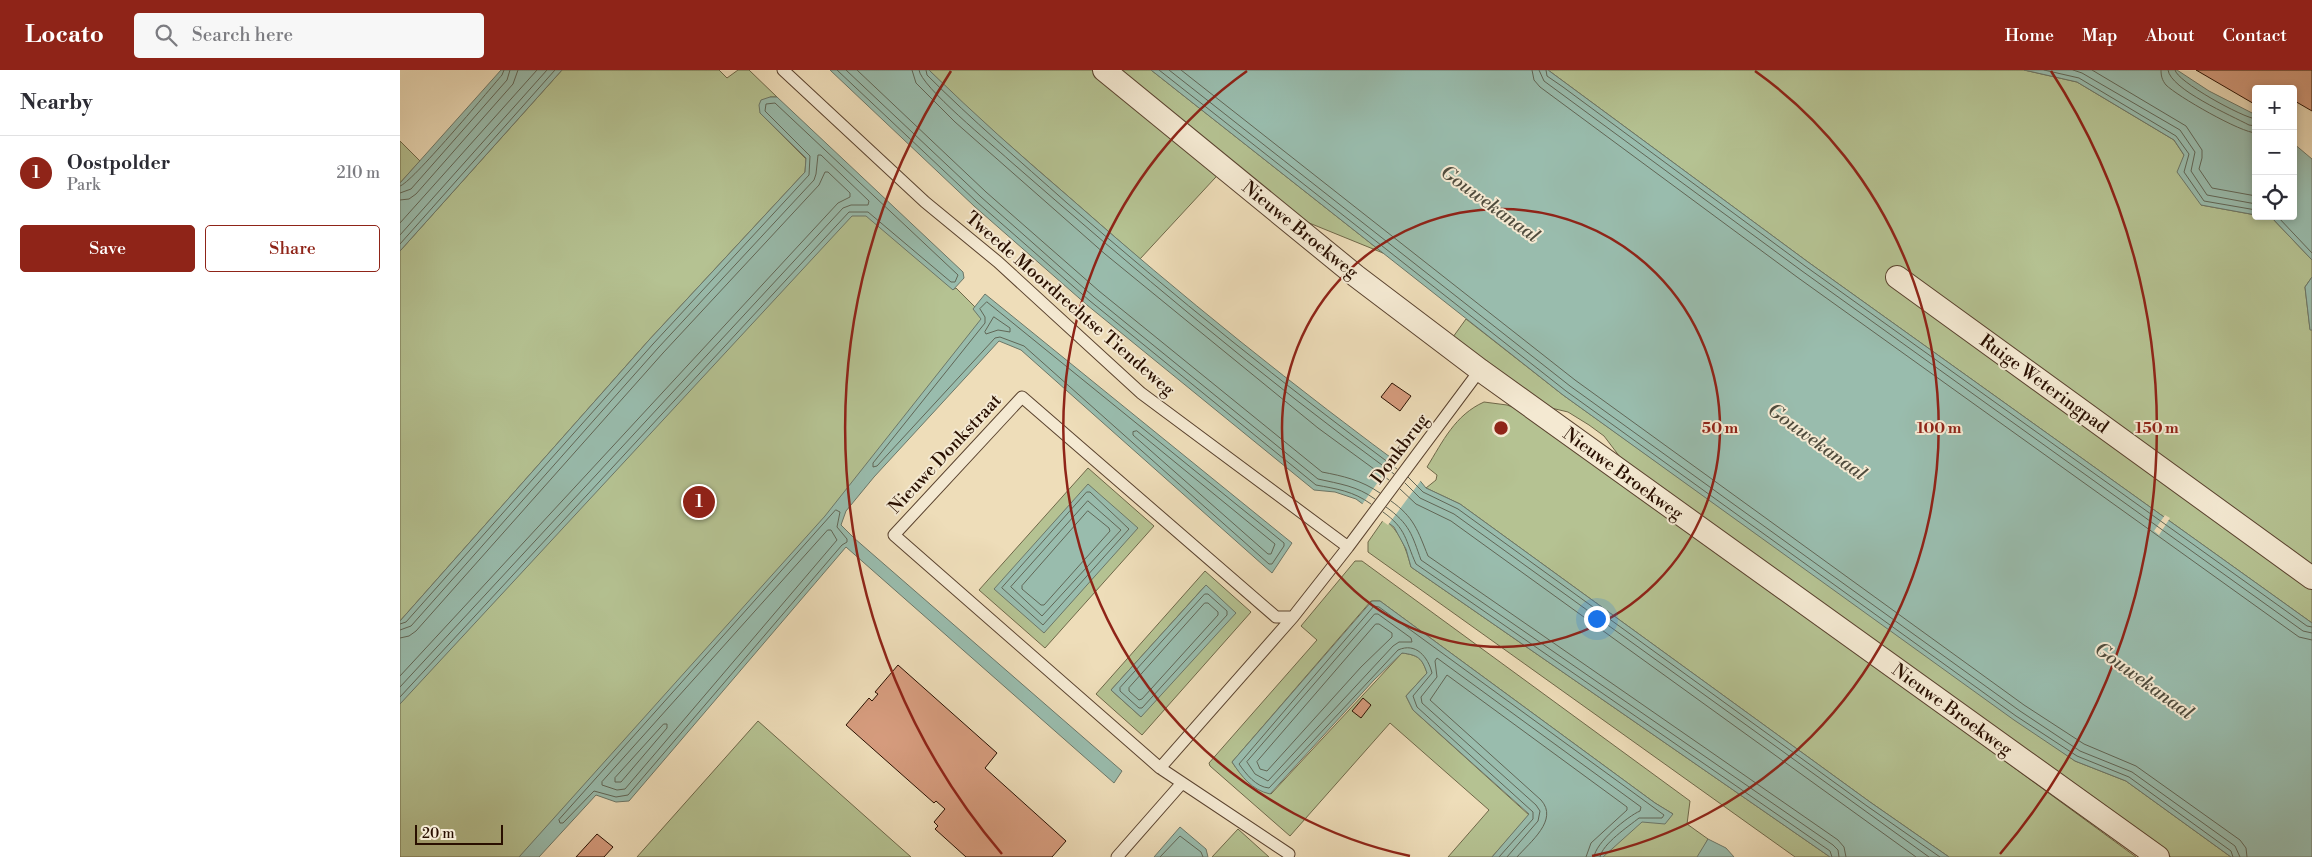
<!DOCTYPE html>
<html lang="en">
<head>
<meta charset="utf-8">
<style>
	body { margin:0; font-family:"Libre Bodoni",serif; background:#f7f7f7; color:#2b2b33 }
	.controls { position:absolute; right:15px; top:15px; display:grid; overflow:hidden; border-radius:5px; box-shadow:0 2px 8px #0003 }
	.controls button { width:45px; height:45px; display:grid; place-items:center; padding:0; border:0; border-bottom:1px solid #e1e1e2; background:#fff; color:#2b2b33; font:25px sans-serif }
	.scale { position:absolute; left:15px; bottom:12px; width:88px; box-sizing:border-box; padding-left:5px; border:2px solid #290f00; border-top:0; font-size:14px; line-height:18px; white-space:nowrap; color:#290f00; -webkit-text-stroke:4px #f4e9d2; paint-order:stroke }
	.you { position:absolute; left:1196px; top:548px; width:18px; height:18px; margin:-12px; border:4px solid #fff; border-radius:50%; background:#1a73e8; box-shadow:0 0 0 8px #1a73e833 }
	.badge { display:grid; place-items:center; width:32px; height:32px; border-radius:50%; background:#8f2418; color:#fff; font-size:16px; font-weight:700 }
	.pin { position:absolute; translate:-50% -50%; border:2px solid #fff; box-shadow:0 1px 5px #0006 }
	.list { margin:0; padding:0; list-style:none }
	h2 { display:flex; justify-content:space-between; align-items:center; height:65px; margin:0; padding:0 20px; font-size:21px }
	h2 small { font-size:16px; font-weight:400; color:#7c7c81 }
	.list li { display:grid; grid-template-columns:32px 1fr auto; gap:15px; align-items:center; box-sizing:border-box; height:75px; padding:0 20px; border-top:1px solid #e1e1e2 }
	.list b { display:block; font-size:19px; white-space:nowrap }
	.list p { margin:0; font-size:16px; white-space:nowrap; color:#7c7c81 }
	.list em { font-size:16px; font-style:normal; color:#7c7c81 }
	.actions { display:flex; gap:10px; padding:15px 20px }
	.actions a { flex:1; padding:11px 0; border:1px solid #8f2418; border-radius:5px; text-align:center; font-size:18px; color:#8f2418 }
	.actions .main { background:#8f2418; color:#fff }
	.icon { flex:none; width:28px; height:28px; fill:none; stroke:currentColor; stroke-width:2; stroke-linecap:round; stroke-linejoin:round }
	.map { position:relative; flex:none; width:1912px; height:787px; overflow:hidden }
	header { display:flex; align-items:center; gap:30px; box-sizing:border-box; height:70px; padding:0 25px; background:#8f2418; color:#fff }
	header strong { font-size:24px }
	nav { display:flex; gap:28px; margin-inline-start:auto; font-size:18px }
	.search { width:350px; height:45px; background:#f7f7f7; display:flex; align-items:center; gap:12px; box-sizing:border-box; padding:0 18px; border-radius:5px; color:#7c7c81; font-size:19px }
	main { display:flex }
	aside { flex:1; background:#fff }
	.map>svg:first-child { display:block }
	.green { fill:#b5c292; stroke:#6f6849; fill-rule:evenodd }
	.water { fill:#99bcad; stroke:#6c7768 }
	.pier { fill:#eeddb9 }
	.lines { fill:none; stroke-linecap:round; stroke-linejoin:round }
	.shore { stroke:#616656; stroke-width:1 }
	.building { fill:#d69c7e; stroke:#290f00 }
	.service-casing { stroke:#5a422e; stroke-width:13 }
	.minor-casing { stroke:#5a422e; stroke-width:24 }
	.service { stroke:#f4e9d2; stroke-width:11 }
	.minor { stroke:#f4e9d2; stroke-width:22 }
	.ring { fill:none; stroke:#8f2418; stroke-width:2.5 }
	.labels { text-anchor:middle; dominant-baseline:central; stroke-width:4; stroke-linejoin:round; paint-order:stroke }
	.street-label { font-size:18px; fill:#290f00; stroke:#f4e9d2 }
	.water-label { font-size:19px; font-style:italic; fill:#504c3d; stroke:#f4e9d2 }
	.centre { fill:#8f2418; stroke:#f4e9d2; stroke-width:2.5 }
	.ring-label { font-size:15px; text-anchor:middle; font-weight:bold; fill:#8f2418; stroke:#f4e9d2; stroke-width:4; stroke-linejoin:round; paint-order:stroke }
</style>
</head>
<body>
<header>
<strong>Locato</strong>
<div class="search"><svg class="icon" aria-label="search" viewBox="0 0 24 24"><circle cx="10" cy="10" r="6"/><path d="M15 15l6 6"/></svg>Search here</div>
<nav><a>Home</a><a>Map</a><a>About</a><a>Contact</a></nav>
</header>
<main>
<aside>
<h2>Nearby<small></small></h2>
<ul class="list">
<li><span class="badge">1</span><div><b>Oostpolder</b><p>Park</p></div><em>210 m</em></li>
</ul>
<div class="actions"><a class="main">Save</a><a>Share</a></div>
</aside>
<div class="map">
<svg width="1912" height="787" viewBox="0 0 1912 787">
	<rect width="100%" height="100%" fill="#eeddb9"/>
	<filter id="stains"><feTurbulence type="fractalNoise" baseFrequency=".004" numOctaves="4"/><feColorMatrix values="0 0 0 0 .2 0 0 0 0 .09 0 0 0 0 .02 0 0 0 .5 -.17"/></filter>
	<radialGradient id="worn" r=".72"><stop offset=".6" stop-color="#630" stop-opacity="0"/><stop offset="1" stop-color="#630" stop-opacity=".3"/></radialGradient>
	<!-- green -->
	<path class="green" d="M 162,0 L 319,0 L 327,8 L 338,0 L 349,0 L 377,27 L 370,27 L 360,43 L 406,89 L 405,102 L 249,270 L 0,551 L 0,181 Z
		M 529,0 L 751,0 L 983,183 L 892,146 L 827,95 L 740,189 L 568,39 Z
		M 1148,0 L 1624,0 L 1677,12 L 1774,70 L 1784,85 L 1801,135 L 1872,148 L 1912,190 L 1912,207 L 1905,217 L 1910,259 L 1912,260 L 1912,553 L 1408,192 Z
		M 0,71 L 20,91 L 0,113 Z
		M 440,116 L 554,219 L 556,218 L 596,258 L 124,787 L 0,787 L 0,606 Z
		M 1066,249 L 1163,325 L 1675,691 L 1726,711 L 1831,787 L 1771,787 L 1223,391 L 1204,366 L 1189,355 L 1168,342 L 1147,337 L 1053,267 Z
		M 1084,332 L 1107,335 L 1131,344 L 1736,787 L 1549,787 L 1470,732 L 1060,434 L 1026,418 L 1036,410 L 1037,405 L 1027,397 C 1043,371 1055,345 1084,332 Z
		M 688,398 L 754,456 L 645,578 L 579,520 Z
		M 984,449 C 1000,461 1006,478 1011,497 L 1430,787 L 1395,787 L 968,482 L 968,472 Z
		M 955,491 L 962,491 L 1290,731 L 1287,754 L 1308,769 L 1299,787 L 1181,787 L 1233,730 L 1273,744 L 1255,733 L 980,531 L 971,531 L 832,692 C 844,710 852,715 871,724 L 1002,583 C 1018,585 1022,588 1027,603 L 1006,626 L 1013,640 L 1129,745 L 1092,787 L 1048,787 L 1089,740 L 990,653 L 890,766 L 810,696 L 809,693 L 917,570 L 901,556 Z
		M 805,501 L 851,542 L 742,665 L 696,624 ZM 805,516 L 741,647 L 711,620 Z
		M 358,651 L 511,787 L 237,787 Z
		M 838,759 L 869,787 L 812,787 Z"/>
	<!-- water -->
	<path class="water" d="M 101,0 L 162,0 L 0,181 L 0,113 Z
		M 430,0 L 529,0 C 574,44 621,86 669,127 C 781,226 897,319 1017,407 L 1026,418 L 1060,434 L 1470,732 L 1549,787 L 1430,787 L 1011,497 L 1006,479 L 994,457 L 956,429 L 935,422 L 914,420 L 687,235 L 574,136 Z
		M 751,0 L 1148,0 L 1408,192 L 1912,553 L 1912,787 L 1831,787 L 1726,711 L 1675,691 L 1614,650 L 1163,325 Z
		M 1624,0 L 1777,0 L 1809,21 L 1856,45 L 1856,145 L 1801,135 L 1777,102 L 1784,85 L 1774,70 L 1677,12 Z
		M 370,27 L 377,27 L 563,202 L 564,208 L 553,220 L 466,146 L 452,146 L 0,634 L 0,551 L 249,270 L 405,102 L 406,88 L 360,43 L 359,35 L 361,30 Z
		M 1893,73 L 1912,89 L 1912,190 L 1872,148 L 1862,146 L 1893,146 Z
		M 1912,207 L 1912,260 L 1910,260 L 1905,217 Z
		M 585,224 L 892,473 L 872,503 L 621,280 L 599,271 L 474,407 L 446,441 L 441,455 L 454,468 L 722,701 L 714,713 L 446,477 L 229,731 L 216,732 L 196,725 L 139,787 L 119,787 L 425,446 L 581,249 L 573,239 Z
		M 688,414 L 738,458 L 644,563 L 594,519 Z
		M 806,515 L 836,543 L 741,647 L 711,620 Z
		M 972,531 L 980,531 L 1255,733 L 1273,744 L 1265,754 L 1242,752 L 1203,787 L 1092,787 L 1129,744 L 1013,640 L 1006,626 L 1027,603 C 1022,588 1018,585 1002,583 L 974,610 L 870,724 C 852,720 842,707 832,692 Z
		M 780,757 L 806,779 L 808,787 L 754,787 Z
		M 1308,769 L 1326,778 L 1334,787 L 1297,787 Z"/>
	<!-- pier -->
	<path class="pier" d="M 995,388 L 1022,409 L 988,455 L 961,436 Z
		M 1765,445 L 1770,448 L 1759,465 L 1754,461 Z"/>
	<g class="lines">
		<!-- shore -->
		<path class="shore" d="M 437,0 L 577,132 L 690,231 L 916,415 C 937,419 953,421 971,434
			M 446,0 L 581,127 L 694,227 L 918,409 C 940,414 957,416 975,429
			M 457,0 L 586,122 L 699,221 L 922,402 C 943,406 961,410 980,423
			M 512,0 L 516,13 L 555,52 L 705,184 L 918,358 L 989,410
			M 519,0 C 520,16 594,76 609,90 C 734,199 860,306 994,404
			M 526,0 L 527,5 C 572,50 620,91 667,133 C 774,226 884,315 997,399
			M 759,0 L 1166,321 L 1616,646 L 1677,686 L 1729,707 L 1831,781 L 1833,787
			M 769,0 L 1170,316 L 1620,641 L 1680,681 L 1732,702 L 1835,776 L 1840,787
			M 781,0 L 1175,310 L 1624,635 L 1684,674 L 1736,696 L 1840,770 L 1846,778 L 1847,787
			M 1132,0 L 1134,10 L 1140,17 L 1397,207 L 1899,567 L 1912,570
			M 1139,0 L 1144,11 L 1402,201 L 1903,561 L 1912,563
			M 1146,0 L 1147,6 L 1163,17 L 1405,196 L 1907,556 L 1912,557
			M 1644,0 L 1679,8 L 1776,66 L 1789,84 L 1784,102 L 1804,131 L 1856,140
			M 1673,0 L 1682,3 L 1780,60 L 1795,82 L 1791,101 L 1807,125 L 1856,134
			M 1692,0 L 1786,56 L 1802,80 L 1802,88 L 1799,99 L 1812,118 L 1856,126
			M 1761,0 C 1761,6 1762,10 1766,15 C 1777,26 1841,63 1856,63
			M 1768,0 C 1770,19 1832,46 1849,55 L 1856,56
			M 1775,0 C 1776,11 1843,48 1856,49
			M 0,116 C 10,115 89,20 102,5 L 104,0
			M 0,123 L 11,119 L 107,10 L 110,0
			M 0,130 L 9,129 L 16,124 L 113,14 L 118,0
			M 1877,146 L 1912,183
			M 0,153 L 137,0
			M 0,165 L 147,0
			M 0,174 L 155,0
			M 587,232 L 884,473 L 884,476 L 872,494 L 869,494 L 624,276 L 600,267 L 595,268 L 477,396 L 473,397 L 473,393 L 585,253 L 585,247 L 580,239 Z
			M 594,247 L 610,258 L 610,262 L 598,260 L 586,264 L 585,262 Z
			M 737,361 L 875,474 L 871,484 L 868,484 L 733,365 L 733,362 Z
			M 1008,407 L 1023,422 L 1058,439 L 1467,736 L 1540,787
			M 1005,413 L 1020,428 L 1054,444 L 1529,787
			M 1000,419 L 1016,434 L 1051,451 L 1516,787
			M 687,422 L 690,422 L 729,459 L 643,555 L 602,518 Z
			M 688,431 L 721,460 L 642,546 L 611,517 Z
			M 991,431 C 1014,447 1018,461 1028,486 L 1438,770 L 1444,777 L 1446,787
			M 986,437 C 1010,454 1012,465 1021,490 L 1433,775 L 1438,780 L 1439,787
			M 436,440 L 440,442 L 437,457 L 447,469 L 447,472 L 442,475 L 228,725 L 216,727 L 194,721 L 163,753 L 160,753 L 159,750 Z
			M 688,441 L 709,458 L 710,461 L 644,535 L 641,535 L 622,519 L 622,516 Z
			M 983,442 C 1007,459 1005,470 1016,494 L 1430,781 L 1432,787
			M 428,460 L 431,460 L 437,470 L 225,719 L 217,720 L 202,715 L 202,712 Z
			M 805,524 L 808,524 L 827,541 L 827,545 L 742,638 L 739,638 L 720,621 L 720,618 Z
			M 805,533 L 808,533 L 818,542 L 818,545 L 742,629 L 739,630 L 729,621 L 729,618 Z
			M 975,544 L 978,544 L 1011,568 L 1012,572 L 999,572 L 993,576 L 868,711 L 855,704 L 847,692 Z
			M 0,554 L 6,552 L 253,274 L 409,105 L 410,86 L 365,41 L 366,34 L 375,33 L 558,205 L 555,212 L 551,212 L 468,142 L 449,142 L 0,627
			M 976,554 L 979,554 L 992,563 L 992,567 L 961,597 L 867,701 L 860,699 L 857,692 Z
			M 0,560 L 11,556 L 258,278 L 414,110 L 416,104 L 418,85 L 421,85 L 469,131 L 468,135 L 451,135 L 443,138 L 0,617
			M 0,568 L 9,566 L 16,561 L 263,283 L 419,115 L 425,102 L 428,102 L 450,123 L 450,127 L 438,133 L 0,606
			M 264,654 L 267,654 L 267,658 L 221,712 L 215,712 L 215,708 Z
			M 760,787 L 780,766 L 801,782 L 803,787
			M 1099,787 L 1133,749 L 1133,742 L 1017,637 L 1013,626 L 1032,603 C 1028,587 1016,572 998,580 L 869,718 C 856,717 846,704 839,694 L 974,536 L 979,537 L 1264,745 L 1262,748 L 1239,748 C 1229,756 1202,774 1200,787
			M 1107,787 L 1138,751 L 1140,741 L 1136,735 L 1022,633 L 1021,627 L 1037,607 L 1035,591 L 1037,588 L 1241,737 L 1240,741 C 1228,746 1195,773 1194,787
			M 1117,787 C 1130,772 1159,750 1141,730 L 1030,630 L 1047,605 L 1227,737 L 1227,740 L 1191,773 L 1186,787"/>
	</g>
	<!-- building -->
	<path class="building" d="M 1796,0 L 1912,0 L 1912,41 L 1893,30 L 1893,19 L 1856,19 L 1856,35 Z
		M 992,313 L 1011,326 L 1000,341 L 981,327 Z
		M 498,595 L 597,683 L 585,698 L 666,771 L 652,787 L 566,787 L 535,759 L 538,756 L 534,752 L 545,739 L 536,731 L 534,733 L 446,655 L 469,628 L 472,631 L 478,624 L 475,622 Z
		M 963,628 L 971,635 L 961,648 L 952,641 Z
		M 197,764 L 213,777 L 204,787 L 176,787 Z"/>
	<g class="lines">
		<defs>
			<path id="service" d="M 383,0 L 525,132 L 598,192 L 741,323 L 948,477
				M 893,547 L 876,547 L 622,327 L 494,465 L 760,698 L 893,547 L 948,477 L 1080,300
				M 760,698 L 889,784
				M 717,787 L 782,713"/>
			<path id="minor" d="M 704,0 L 956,206 L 1080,300 L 1758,787
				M 1497,207 L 1912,508"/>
		</defs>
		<!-- service casing -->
		<use href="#service" class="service-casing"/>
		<!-- minor casing -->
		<use href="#minor" class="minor-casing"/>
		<!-- service -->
		<use href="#service" class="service"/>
		<!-- minor -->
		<use href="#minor" class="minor"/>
	</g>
	<!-- distance rings -->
	<g class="ring">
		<circle cx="1101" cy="358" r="219"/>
		<path d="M1010 786A438 438 0 0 1 847 1M1355 1A438 438 0 0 1 1192 786"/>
		<path d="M602 784A656 656 0 0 1 551 1M1651 1A656 656 0 0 1 1600 784"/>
	</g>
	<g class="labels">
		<!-- street labels -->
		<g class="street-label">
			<text transform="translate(900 160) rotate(39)">Nieuwe Broekweg</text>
			<text transform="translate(670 234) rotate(41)">Tweede Moordrechtse Tiendeweg</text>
			<text transform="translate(1644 314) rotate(36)">Ruige Weteringpad</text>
			<text transform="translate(1000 379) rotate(-53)">Donkbrug</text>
			<text transform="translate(545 384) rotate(-47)">Nieuwe Donkstraat</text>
			<text transform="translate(1223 404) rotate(36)">Nieuwe Broekweg</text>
			<text transform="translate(1552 640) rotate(36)">Nieuwe Broekweg</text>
		</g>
		<!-- water labels -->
		<g class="water-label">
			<text transform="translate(1090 134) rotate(36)">Gouwekanaal</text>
			<text transform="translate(1417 372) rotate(36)">Gouwekanaal</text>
			<text transform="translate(1744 611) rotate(36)">Gouwekanaal</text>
		</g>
	</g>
	<circle cx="1101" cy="358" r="8" class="centre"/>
	<g class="ring-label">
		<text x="1320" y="363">50 m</text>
		<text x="1539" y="363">100 m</text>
		<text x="1757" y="363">150 m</text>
	</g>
	<rect width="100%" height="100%" filter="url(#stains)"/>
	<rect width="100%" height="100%" fill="url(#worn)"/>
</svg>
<div class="controls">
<button>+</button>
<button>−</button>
<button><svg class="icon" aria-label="locate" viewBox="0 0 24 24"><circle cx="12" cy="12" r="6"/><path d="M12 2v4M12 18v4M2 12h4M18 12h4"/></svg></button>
</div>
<div class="scale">20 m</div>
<div class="you"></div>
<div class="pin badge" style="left:299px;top:432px">1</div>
</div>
</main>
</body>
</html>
